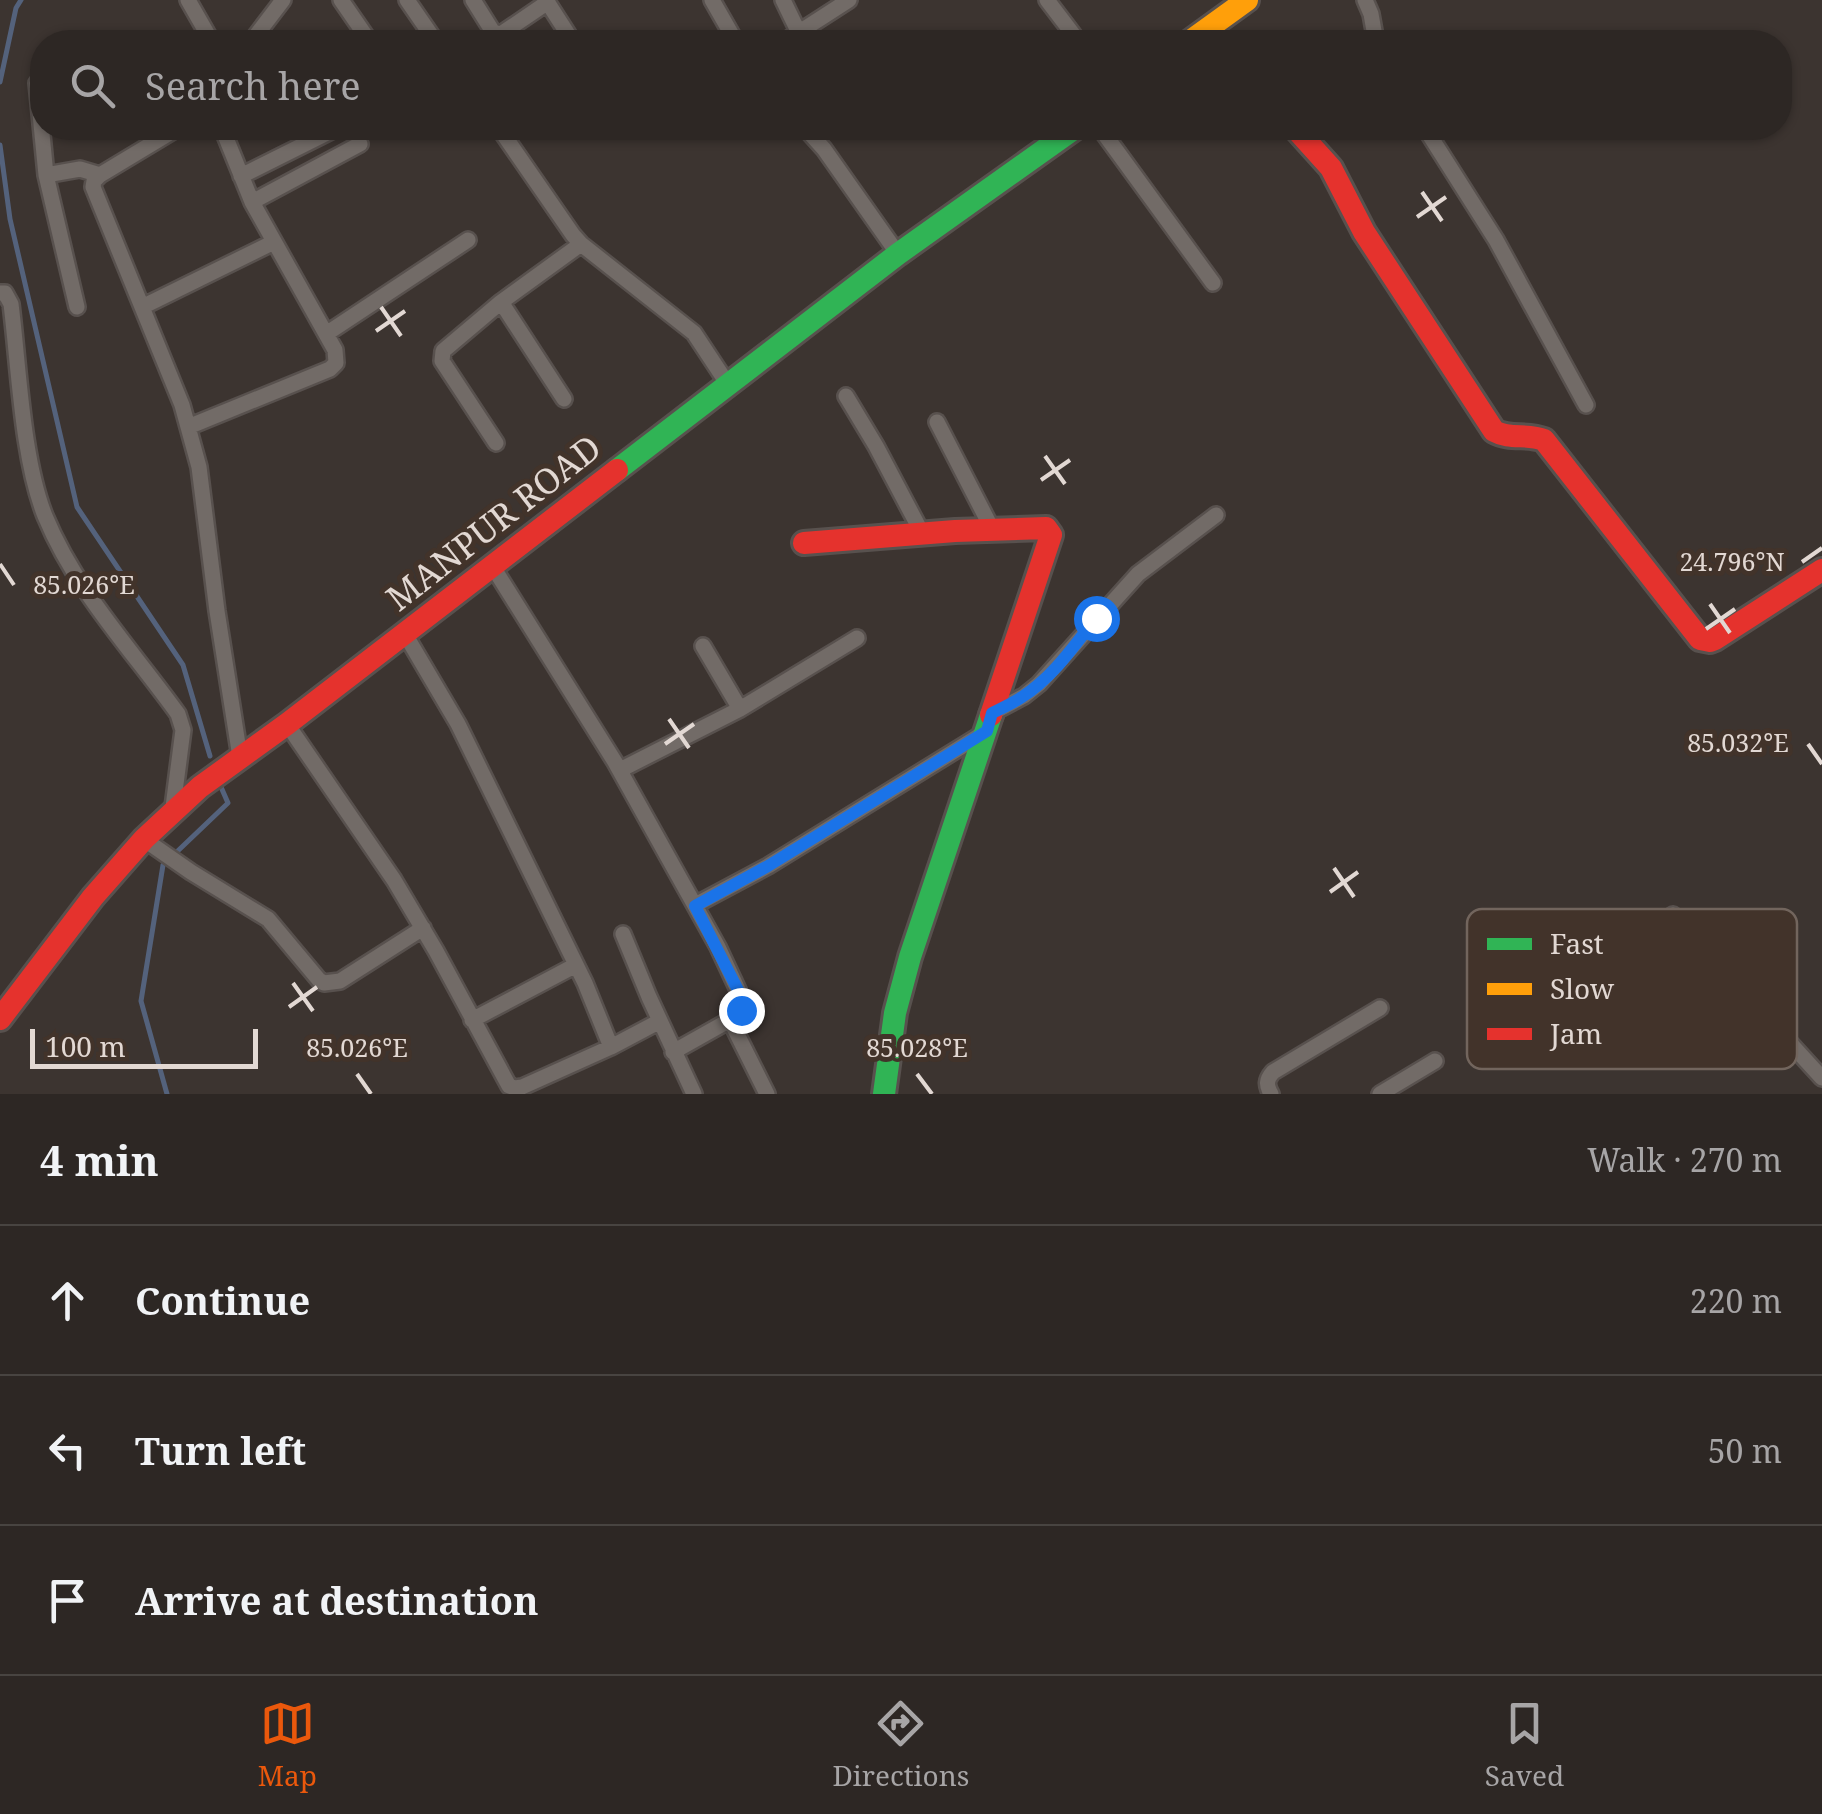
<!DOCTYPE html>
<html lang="en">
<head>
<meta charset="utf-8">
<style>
	body { margin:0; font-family:"Noto Serif",serif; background:#393331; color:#f1f3f6 }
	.scale { position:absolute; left:30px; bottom:25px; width:228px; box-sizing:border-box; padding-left:10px; border:5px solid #e2d8d3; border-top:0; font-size:28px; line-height:35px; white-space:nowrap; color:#e2d8d3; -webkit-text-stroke:8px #42332a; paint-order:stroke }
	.stop { position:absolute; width:30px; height:30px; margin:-22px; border:8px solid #1a73e8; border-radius:50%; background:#fff }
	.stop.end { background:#1a73e8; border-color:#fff; box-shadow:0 2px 10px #0008 }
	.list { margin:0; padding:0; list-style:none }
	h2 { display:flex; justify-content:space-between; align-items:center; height:130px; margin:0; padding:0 40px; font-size:42px }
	h2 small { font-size:32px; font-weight:400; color:#a7a5a6 }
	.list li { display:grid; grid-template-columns:65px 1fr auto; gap:30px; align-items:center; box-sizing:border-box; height:150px; padding:0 40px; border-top:2px solid #484441 }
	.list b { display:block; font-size:38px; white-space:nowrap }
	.list em { font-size:32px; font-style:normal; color:#a7a5a6 }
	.icon { flex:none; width:55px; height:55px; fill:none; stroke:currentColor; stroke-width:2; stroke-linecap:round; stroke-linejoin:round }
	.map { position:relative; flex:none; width:1822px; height:1094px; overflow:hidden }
	.search { position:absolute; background:#2d2724; box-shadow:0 2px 8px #0004; left:30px; right:30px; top:30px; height:110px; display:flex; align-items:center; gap:25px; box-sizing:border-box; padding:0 35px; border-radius:40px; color:#a7a5a6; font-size:38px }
	.sheet { height:580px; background:#2d2724 }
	nav { display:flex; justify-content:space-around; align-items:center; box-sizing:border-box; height:140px; border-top:2px solid #484441; background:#2d2724; font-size:28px; color:#a7a5a6 }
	nav a { display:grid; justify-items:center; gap:5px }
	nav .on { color:#ea580c }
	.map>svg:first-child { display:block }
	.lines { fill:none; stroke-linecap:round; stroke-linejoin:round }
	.stream { stroke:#54627c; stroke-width:5 }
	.street-casing { stroke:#58514e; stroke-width:20 }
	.fast-casing { stroke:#58514e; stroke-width:28 }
	.slow-casing { stroke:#58514e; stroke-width:28 }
	.jam-casing { stroke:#58514e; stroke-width:28 }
	.street { stroke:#726b67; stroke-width:15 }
	.fast { stroke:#30b455; stroke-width:22 }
	.slow { stroke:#ff9f0a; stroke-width:22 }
	.jam { stroke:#e5322d; stroke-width:22 }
	.route { stroke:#1a73e8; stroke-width:12 }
	.ticks { fill:none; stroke:#e2d8d3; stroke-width:4 }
	.labels { text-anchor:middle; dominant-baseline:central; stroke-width:10; stroke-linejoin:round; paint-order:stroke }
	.street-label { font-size:35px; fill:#e2d8d3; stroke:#42332a }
	.key { fill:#42332a; stroke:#72655d; stroke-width:2.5 }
	.key-label { font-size:28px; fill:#e2d8d3 }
	.ticks-label { font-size:25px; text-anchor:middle; fill:#e2d8d3; stroke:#42332a; stroke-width:10; stroke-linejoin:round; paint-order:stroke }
</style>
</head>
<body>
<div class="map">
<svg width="1822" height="1094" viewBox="0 0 1822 1094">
	<rect width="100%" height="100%" fill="#3c3430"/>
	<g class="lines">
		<!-- stream -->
		<path class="stream" d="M 0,82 L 16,8 L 21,0
			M 0,145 L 10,219 L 77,507 L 183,665 L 210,756
			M 167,1094 L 141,1001 L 163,865 L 228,803 L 221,787"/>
		<defs>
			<path id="street" d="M 188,0 L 212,42
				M 341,0 L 370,42
				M 407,0 L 436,42
				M 473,0 L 493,32 L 501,34 L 548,2
				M 546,0 L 573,42
				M 712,0 L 736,42
				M 783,0 L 798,31
				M 1047,0 L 1079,42
				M 1365,0 L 1371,14 L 1376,42
				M 251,42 L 283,0
				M 784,42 L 849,0
				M 37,83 L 46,175 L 77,307
				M 178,128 L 100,175 L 94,181 L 93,187 L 182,405 L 199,467 L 217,611 L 240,757
				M 499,128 L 573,235 L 581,244 L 694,333 L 727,383
				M 805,128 L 824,149 L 898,254
				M 1100,128 L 1213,283
				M 1425,128 L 1496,240 L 1586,405
				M 46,175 L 80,169 L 100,175
				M 241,176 L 337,128
				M 252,202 L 360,144
				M 0,293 L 5,293 L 11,304 C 19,368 22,458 45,516 C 76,591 132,650 178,714 L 183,730 L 173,807
				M 501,302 L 564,399
				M 142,307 L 274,242
				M 326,334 L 468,240
				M 846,396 L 876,446 L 923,535
				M 937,422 L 991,527
				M 188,427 L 330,369 L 336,363 L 335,350 L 252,202 L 222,128
				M 496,443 L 442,361 L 443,351 L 501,302 L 581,244
				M 493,567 L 615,762 L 718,947 L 739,992 L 742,1003 L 737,1016 L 673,1052
				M 405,634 L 458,724 L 585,983 L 611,1047
				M 703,646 L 740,709
				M 992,713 L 1024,696 L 1039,684 L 1138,574 L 1216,515
				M 287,724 L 394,880 L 436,951 L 509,1086 L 515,1088 L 522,1087 L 611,1047 L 660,1021
				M 620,770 L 740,709 L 857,638
				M 145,840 L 191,872 L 268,919 L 319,980 L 324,983 L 340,981 L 423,928
				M 695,905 L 768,866 L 987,731
				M 1673,915 L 1822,1078
				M 623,934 L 649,997 L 694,1094
				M 472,1020 L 576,965
				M 730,1020 L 767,1094
				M 1271,1094 C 1266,1085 1266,1080 1273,1072 L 1380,1008
				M 1380,1094 L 1435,1061"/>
			<path id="fast" d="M 617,470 L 898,254 L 1075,128
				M 884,1094 L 895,1013 L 910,957 L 991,715"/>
			<path id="slow" d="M 1189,42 L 1247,0"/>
			<path id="jam" d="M 1295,128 L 1331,168 L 1364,232 L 1494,431 C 1510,440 1527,433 1544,440 L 1700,639 L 1710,641 L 1715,639 L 1822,570
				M 804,543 L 955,531 L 1046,528 L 1051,535 L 991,715
				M 0,1019 L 93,897 L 144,839 L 200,787 L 287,724 L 617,470"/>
		</defs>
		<!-- street casing -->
		<use href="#street" class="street-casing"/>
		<!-- fast casing -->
		<use href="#fast" class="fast-casing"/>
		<!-- slow casing -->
		<use href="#slow" class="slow-casing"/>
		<!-- jam casing -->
		<use href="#jam" class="jam-casing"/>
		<!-- street -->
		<use href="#street" class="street"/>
		<!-- fast -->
		<use href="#fast" class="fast"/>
		<!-- slow -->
		<use href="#slow" class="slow"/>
		<!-- jam -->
		<use href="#jam" class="jam"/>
	</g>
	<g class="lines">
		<!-- route -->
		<path class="route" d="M 741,1010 L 739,992 L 695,906 L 768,866 L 987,731 L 992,713 C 1002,708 1013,703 1022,697 C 1052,678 1074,646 1096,618"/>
	</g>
	<!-- ticks -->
	<path class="ticks" d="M 1422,192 L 1442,221M 1417,217 L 1446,197M 381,307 L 401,336M 376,331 L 405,311M 1045,456 L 1065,484M 1041,480 L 1070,460M 1802,562 L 1822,548M 0,564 L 14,585M 1710,604 L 1730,633M 1706,629 L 1735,609M 669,719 L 689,748M 665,744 L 694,724M 1808,744 L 1822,764M 1334,868 L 1354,897M 1330,892 L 1358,872M 293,983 L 313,1011M 289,1007 L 317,987M 357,1074 L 371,1094M 917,1074 L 932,1094"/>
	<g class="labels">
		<!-- street labels -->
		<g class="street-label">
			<text transform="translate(493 522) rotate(-38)">MANPUR ROAD</text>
		</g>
	</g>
	<!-- legend -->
	<rect x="1467" y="909" width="330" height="160" rx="15" class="key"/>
	<rect x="1487" y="938" width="45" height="12" fill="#30b455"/>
	<rect x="1487" y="983" width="45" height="12" fill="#ff9f0a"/>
	<rect x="1487" y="1028" width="45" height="12" fill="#e5322d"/>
	<g class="key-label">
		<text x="1550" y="954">Fast</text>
		<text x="1550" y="999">Slow</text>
		<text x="1550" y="1044">Jam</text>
	</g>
	<g class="ticks-label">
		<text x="1732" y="571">24.796°N</text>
		<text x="84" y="594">85.026°E</text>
		<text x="1738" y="752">85.032°E</text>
		<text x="357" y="1057">85.026°E</text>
		<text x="917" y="1057">85.028°E</text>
	</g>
</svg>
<div class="scale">100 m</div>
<div class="stop" style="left:1096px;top:618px"></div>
<div class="stop end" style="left:741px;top:1010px"></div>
<div class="search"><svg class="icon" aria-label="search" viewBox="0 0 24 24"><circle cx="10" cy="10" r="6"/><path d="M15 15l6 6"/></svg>Search here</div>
</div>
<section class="sheet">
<h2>4 min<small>Walk · 270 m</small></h2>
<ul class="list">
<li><svg class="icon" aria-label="ahead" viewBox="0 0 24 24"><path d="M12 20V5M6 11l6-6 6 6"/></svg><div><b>Continue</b></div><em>220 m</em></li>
<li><svg class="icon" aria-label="left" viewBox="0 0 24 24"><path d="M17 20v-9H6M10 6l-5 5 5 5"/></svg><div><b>Turn left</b></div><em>50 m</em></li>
<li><svg class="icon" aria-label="arrive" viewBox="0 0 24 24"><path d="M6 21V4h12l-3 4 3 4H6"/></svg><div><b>Arrive at destination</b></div></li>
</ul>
</section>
<nav>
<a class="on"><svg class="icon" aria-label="map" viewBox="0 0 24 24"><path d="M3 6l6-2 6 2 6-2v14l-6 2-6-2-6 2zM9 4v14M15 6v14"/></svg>Map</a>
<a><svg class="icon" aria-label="directions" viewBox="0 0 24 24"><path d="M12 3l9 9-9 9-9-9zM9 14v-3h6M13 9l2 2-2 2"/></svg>Directions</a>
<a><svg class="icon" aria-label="saved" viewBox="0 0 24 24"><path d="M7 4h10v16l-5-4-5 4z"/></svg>Saved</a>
</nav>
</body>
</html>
